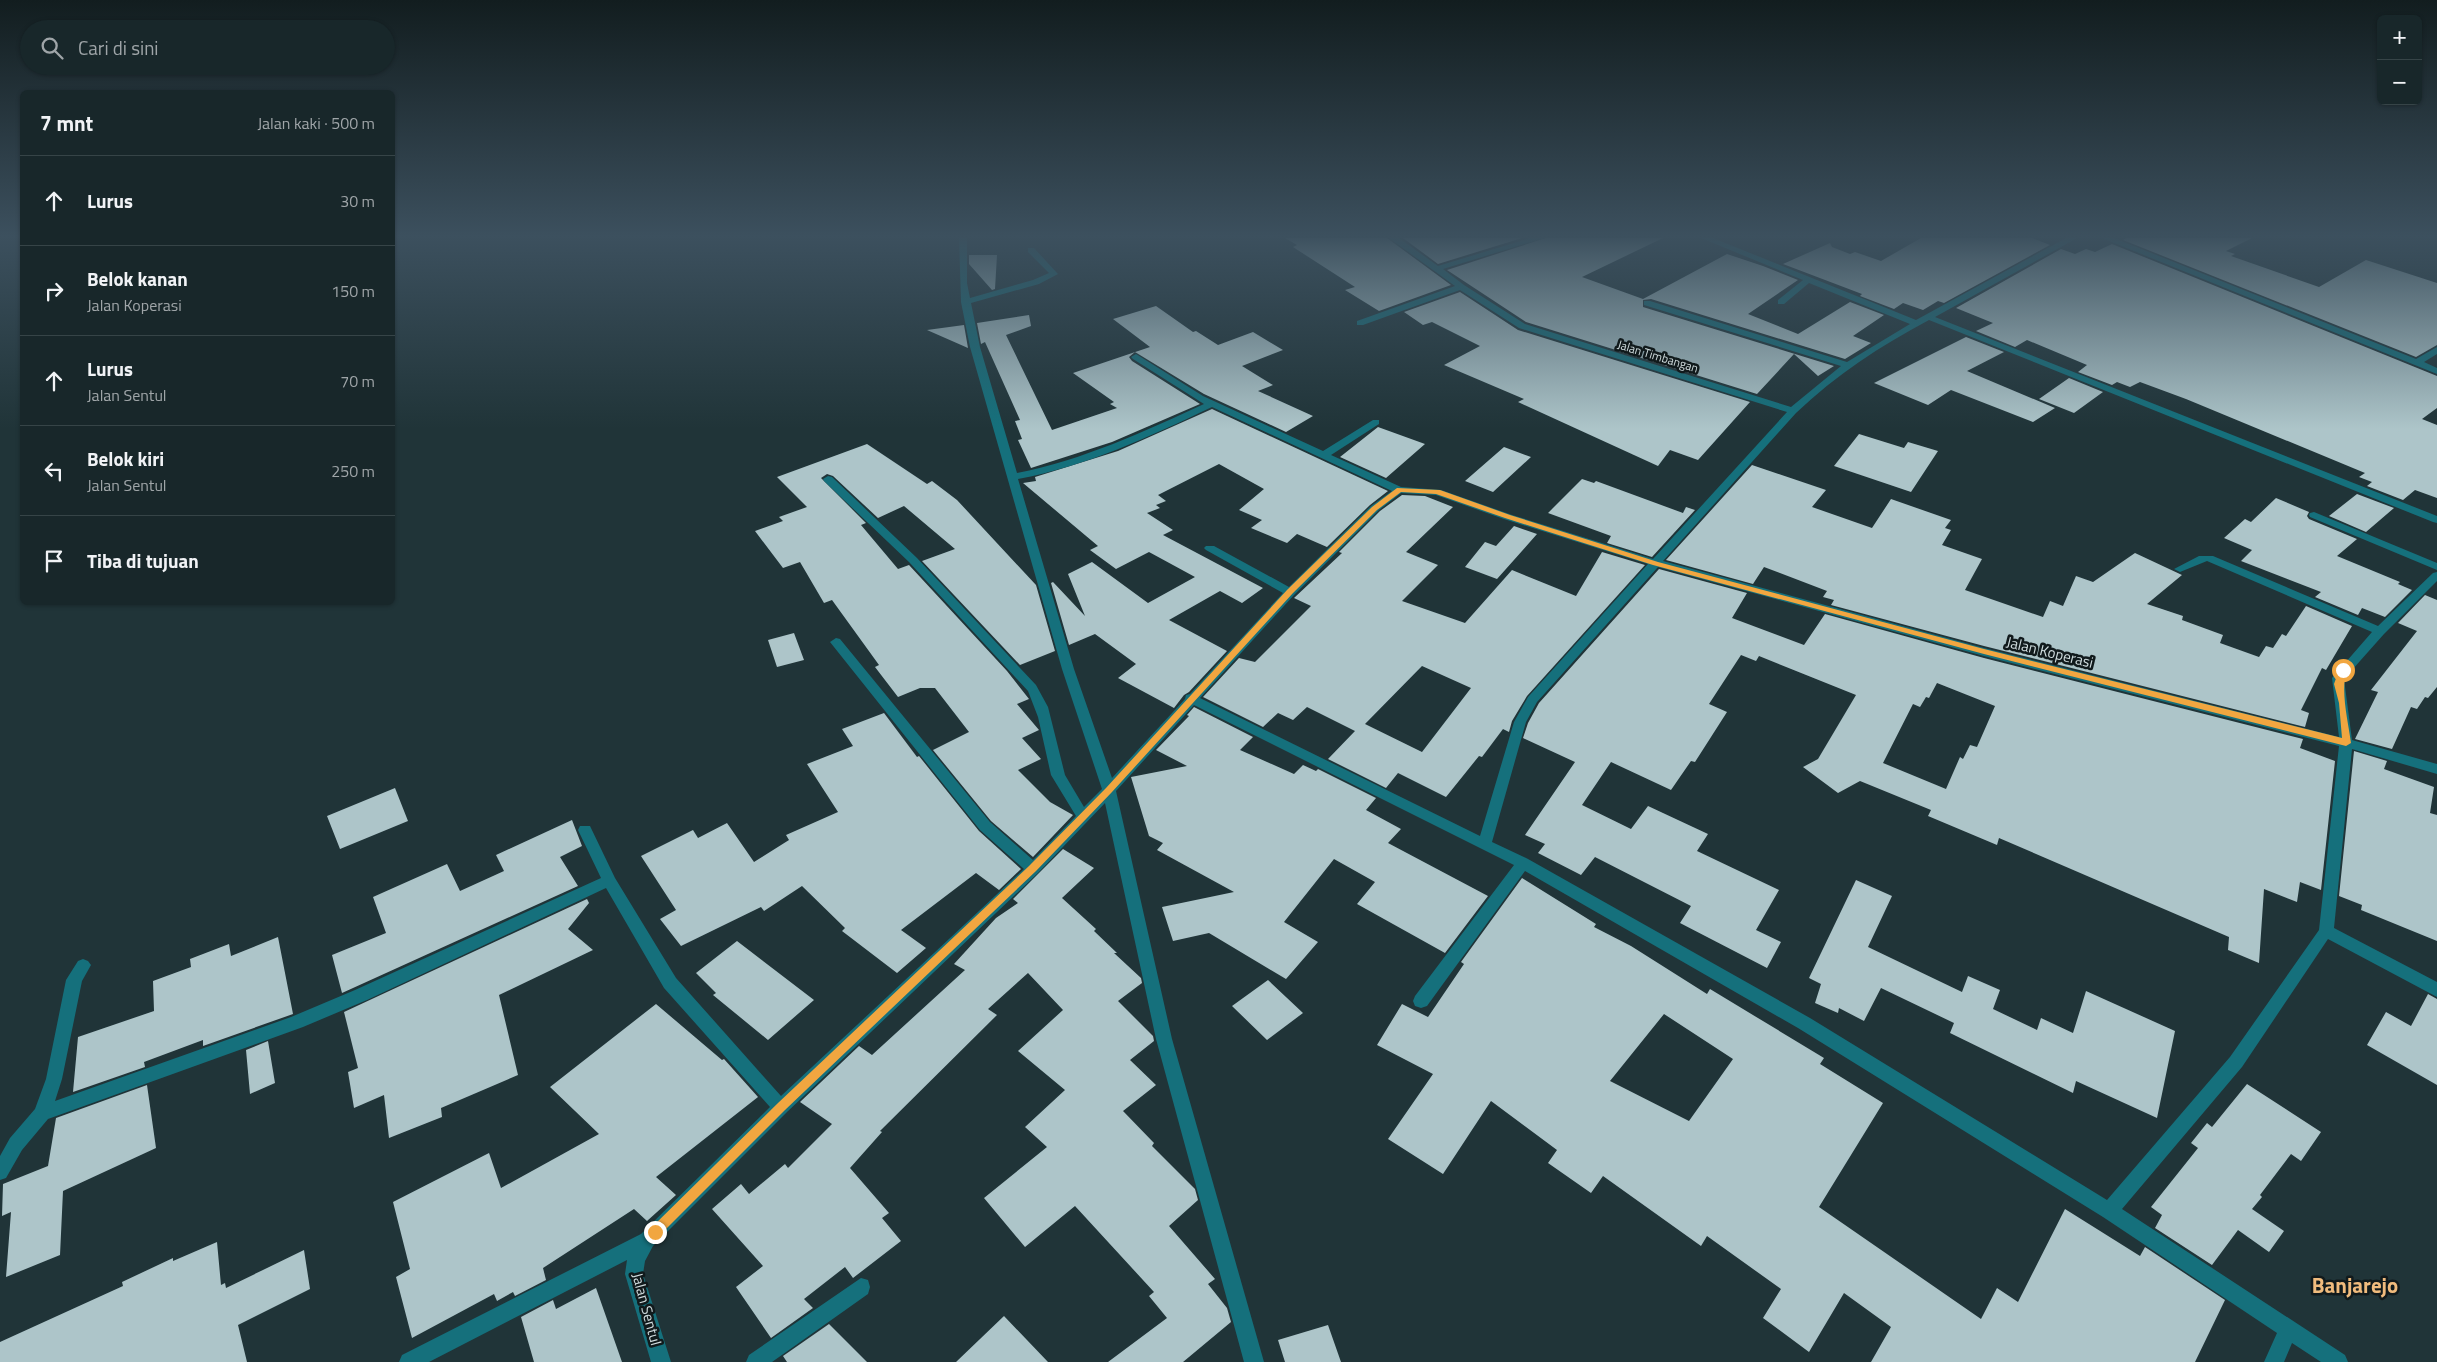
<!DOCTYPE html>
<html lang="id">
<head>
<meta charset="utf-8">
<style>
	body { margin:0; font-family:"Titillium Web",sans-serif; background:#212f32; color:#f1f3f6 }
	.controls { position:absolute; right:15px; top:15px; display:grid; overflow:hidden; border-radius:8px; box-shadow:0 1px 4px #0004 }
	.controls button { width:45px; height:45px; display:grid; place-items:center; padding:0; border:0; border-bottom:1px solid #364447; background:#18272a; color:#f1f3f6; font:25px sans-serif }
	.stop { position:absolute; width:15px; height:15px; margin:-11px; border:4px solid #f1a640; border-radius:50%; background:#fff }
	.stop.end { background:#f1a640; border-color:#fff; box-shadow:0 1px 5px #0008 }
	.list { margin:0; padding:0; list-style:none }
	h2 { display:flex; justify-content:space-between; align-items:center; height:65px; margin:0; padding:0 20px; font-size:21px }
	h2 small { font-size:16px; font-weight:400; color:#9fa5a8 }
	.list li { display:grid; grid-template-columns:32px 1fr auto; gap:15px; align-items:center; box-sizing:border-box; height:90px; padding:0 20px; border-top:1px solid #364447 }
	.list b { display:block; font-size:19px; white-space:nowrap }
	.list p { margin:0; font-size:16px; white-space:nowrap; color:#9fa5a8 }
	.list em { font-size:16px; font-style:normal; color:#9fa5a8 }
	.icon { flex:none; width:28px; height:28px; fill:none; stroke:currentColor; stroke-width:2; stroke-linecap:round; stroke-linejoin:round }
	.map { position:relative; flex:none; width:2437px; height:1362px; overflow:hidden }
	.search { position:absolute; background:#18272a; box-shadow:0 1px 4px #0004; left:20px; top:20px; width:375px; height:55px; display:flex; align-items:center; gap:12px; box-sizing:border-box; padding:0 18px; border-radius:28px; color:#9fa5a8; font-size:19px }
	.panel { position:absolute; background:#18272a; box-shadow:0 1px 4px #0004; left:20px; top:90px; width:375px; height:515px; border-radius:8px }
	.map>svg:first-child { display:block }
	.building { fill:#adc5c9; fill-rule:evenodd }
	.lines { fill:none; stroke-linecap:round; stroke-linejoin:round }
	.minor { fill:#15707c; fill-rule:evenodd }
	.route { fill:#f1a640 }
	.labels { text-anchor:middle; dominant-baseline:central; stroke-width:5; stroke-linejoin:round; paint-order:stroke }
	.far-street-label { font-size:12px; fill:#d0dcde; stroke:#111a1c }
	.street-label { font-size:15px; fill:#d0dcde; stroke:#111a1c }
	.near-quarter-label { font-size:21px; font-weight:bold; fill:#f0bb7d; stroke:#111a1c }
</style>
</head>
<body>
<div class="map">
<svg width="2437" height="1362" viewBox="0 0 2437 1362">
	<rect width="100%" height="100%" fill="#203438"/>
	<!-- building -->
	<path class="building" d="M 1285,238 L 1387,238 L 1451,285 L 1379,311 L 1345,290 L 1355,287 L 1293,247 L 1297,245 Z
		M 1403,238 L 1522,238 L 1438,264 Z
		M 1546,238 L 1663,238 L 1582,277 L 1643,299 L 1727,254 L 1763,266 L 1798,280 L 1748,314 L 1798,334 L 1850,302 L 1884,315 L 1853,336 L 1871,343 L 1845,359 L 1651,299 L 1643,300 L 1643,307 L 1834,366 L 1818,376 L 1794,354 L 1757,394 L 1526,322 L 1447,270 Z
		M 1921,238 L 2032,238 L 2050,245 L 1944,303 L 1938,301 L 1923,310 L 1903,303 L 1894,309 L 1860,296 L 1862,294 L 1783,264 L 1830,243 L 1832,247 L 1850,254 L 1855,252 L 1881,261 Z
		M 2126,238 L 2252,238 L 2226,251 L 2235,254 L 2231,256 L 2319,287 L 2366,260 L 2437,283 L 2437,345 L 2416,357 L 2123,240 Z
		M 2112,244 L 2437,376 L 2437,408 L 2422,419 L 2437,425 L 2437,498 L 2415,490 L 2403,500 L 2367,486 L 2372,482 L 2359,477 L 2365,473 L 2186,399 L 2140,382 L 2130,387 L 2117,382 L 2112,385 L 2078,372 L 2087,365 L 2027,340 L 2015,347 L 1976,331 L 1993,323 L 1956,308 L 2061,249 L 2075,254 L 2086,249 L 2095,252 Z
		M 969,255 L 997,255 L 995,289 L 992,290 L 969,264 Z
		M 1460,292 L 1518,330 L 1750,402 L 1698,460 L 1670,450 L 1658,466 L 1518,402 L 1524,399 L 1444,365 L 1480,346 L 1432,322 L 1423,325 L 1404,312 Z
		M 1156,306 L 1193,332 L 1196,331 L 1218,345 L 1253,332 L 1283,350 L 1242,366 L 1273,385 L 1258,391 L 1313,416 L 1286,432 L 1204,394 L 1135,352 L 1129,357 L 1132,361 L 1200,404 L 1112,442 L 1031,468 L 1018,440 L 1022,439 L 1015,421 L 1020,420 L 985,342 L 981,344 L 977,323 L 1029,315 L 1031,326 L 1006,335 L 1052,430 L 1117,408 L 1110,404 L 1114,402 L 1073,373 L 1150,347 L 1113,319 Z
		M 964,325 L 968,348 L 927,330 Z
		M 1966,337 L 2004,352 L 1967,371 L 2055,408 L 2033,422 L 1951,390 L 1928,405 L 1874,383 Z
		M 2069,378 L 2103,392 L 2074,413 L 2039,399 Z
		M 1212,409 L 1388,491 L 1370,505 L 1327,547 L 1297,534 L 1287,543 L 1251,528 L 1262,520 L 1239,510 L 1264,489 L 1219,464 L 1158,495 L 1166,501 L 1156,505 L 1160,508 L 1147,513 L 1173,530 L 1163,535 L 1263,588 L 1242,603 L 1220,591 L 1169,620 L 1227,651 L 1189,692 L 1184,695 L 1174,708 L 1118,678 L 1136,664 L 1095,634 L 1069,645 L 1051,583 L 1053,582 L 1085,616 L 1068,574 L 1092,562 L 1148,603 L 1195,577 L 1149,552 L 1116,569 L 1090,550 L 1098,546 L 1023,483 L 1036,481 L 1035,477 L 1118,451 Z
		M 1378,427 L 1425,444 L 1386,478 L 1340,457 Z
		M 1859,434 L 1904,448 L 1908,442 L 1938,451 L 1911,492 L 1834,466 Z
		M 867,444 L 927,484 L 932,481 L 957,500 L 1036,585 L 1055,651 L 1020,665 L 922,561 L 955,549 L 904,506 L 878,518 L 833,476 L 827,474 L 821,478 L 866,523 L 861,525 L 898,569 L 909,565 L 1007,671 L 1029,699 L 1017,704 L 1039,730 L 1022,738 L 1041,759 L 1018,770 L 1050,802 L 1073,815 L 1033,857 L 991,821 L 933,750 L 969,732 L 935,688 L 920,688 L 898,697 L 875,667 L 879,665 L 832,600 L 824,603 L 800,562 L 783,568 L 755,531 L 783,521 L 779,517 L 807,507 L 777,477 Z
		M 1504,447 L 1531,457 L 1493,492 L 1465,481 Z
		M 1752,465 L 1826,490 L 1812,507 L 1872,528 L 1891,499 L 1951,520 L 1945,528 L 1951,530 L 1942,545 L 1982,559 L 1965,590 L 2043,617 L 2050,601 L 2063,606 L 2076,576 L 2093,582 L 2135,553 L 2182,575 L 2147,604 L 2183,616 L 2182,620 L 2223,635 L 2220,643 L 2259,657 L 2266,646 L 2273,648 L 2282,634 L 2286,636 L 2306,606 L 2352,626 L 2326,670 L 2322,668 L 2301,710 L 2309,713 L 2305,727 L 1984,646 L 1831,605 L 1834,600 L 1823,597 L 1827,591 L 1764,567 L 1753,584 L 1666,560 Z
		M 1582,479 L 1594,483 L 1596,481 L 1683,513 L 1686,507 L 1695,510 L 1652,557 L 1607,543 L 1611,536 L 1548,513 Z
		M 2357,494 L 2394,508 L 2366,532 L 2329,516 Z
		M 1402,495 L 1425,496 L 1453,507 L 1406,552 L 1438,565 L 1402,601 L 1465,623 L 1512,570 L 1576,596 L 1602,552 L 1645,565 L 1527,696 L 1512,721 L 1509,732 L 1503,729 L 1482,757 L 1479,756 L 1446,797 L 1398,773 L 1386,788 L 1328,759 L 1355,731 L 1307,707 L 1293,720 L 1278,713 L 1263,727 L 1203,697 L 1239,658 L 1255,662 L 1311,606 L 1294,598 L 1342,553 L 1339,552 L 1380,511 ZM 1422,666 L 1471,688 L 1422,752 L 1365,724 Z
		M 2276,498 L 2309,512 L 2307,516 L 2309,519 L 2357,539 L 2337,556 L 2400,582 L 2398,584 L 2412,590 L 2385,617 L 2362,608 L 2358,615 L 2315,597 L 2321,592 L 2241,561 L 2252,550 L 2224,538 L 2245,519 L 2251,522 Z
		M 1514,526 L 1537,534 L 1497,579 L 1465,567 L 1485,542 L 1496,546 Z
		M 1659,569 L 1747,593 L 1732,618 L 1804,645 L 1825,614 L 1984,658 L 2303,739 L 2300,748 L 2335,761 L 2321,890 L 2300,882 L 2297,902 L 2264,889 L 2259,963 L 2228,950 L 2229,937 L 1999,838 L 1997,845 L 1928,816 L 1931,810 L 1860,781 L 1838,793 L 1803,767 L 1818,759 L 1856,695 L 1759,656 L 1756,661 L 1741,655 L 1709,704 L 1727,712 L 1695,762 L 1691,761 L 1671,790 L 1611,762 L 1582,805 L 1631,829 L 1648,806 L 1708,834 L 1697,851 L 1779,890 L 1756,930 L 1781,942 L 1767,968 L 1680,923 L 1691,906 L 1595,857 L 1581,875 L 1538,853 L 1545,844 L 1525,835 L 1575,762 L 1523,738 L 1528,723 L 1539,703 ZM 1937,683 L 1995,706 L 1977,747 L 1970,745 L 1963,759 L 1960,757 L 1946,789 L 1883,763 L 1913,704 L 1920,707 L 1926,697 L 1929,698 Z
		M 2425,595 L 2437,600 L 2437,687 L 2428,698 L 2425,697 L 2417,709 L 2411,707 L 2392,749 L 2355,739 L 2378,692 L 2371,690 L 2417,631 L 2398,623 Z
		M 794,633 L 804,660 L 777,667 L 768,640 Z
		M 1194,707 L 1253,737 L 1240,750 L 1294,774 L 1303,765 L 1316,771 L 1318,769 L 1376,798 L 1366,810 L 1401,829 L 1388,843 L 1488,896 L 1445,953 L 1357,904 L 1375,882 L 1334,859 L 1284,922 L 1318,942 L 1286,979 L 1209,933 L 1173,941 L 1162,907 L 1234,892 L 1157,850 L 1163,843 L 1149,836 L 1131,777 L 1187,766 L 1156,750 L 1189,716 L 1187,715 Z
		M 884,713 L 917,757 L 919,756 L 979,831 L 1021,869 L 999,890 L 976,873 L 901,930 L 926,948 L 897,973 L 842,931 L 845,928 L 802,886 L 764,911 L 761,907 L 681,946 L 660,919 L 676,910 L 641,856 L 693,830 L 698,838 L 727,823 L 754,862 L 789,840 L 786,835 L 838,812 L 807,764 L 853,746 L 842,729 Z
		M 2354,751 L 2387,761 L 2384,769 L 2434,787 L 2430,813 L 2437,815 L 2437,941 L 2361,910 L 2362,905 L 2339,896 Z
		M 395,788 L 408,821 L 340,849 L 327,816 Z
		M 572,820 L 582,846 L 560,857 L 578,886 L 342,993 L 332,955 L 386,933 L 373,897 L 447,864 L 460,891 L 504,871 L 496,855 Z
		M 1063,849 L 1094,868 L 1062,898 L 1096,929 L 1094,931 L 1117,953 L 1114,953 L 1141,978 L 1142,983 L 1118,1001 L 1153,1036 L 1154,1041 L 1130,1060 L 1156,1085 L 1123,1111 L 1154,1143 L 1152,1146 L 1195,1189 L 1198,1200 L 1169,1226 L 1215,1279 L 1208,1284 L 1227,1308 L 1231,1322 L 1183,1362 L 1108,1362 L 1167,1318 L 1149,1296 L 1154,1292 L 1075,1206 L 1025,1247 L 984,1198 L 1047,1147 L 1025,1127 L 1065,1090 L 1018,1051 L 1063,1010 L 1028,973 L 988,1009 L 997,1015 L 880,1131 L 882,1132 L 850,1168 L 889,1213 L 882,1218 L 901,1241 L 853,1278 L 845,1267 L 804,1299 L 813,1308 L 771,1338 L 736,1287 L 763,1266 L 712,1209 L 741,1184 L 749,1194 L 785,1164 L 788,1168 L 832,1124 L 800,1102 L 859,1046 L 872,1055 L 965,970 L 954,964 L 996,918 L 1018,903 L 1013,899 Z
		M 1522,878 L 1596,924 L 1594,927 L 1631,946 L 1707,994 L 1710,989 L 1824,1058 L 1820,1064 L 1883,1103 L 1819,1207 L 1981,1319 L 1997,1288 L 2018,1302 L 2065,1209 L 2140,1256 L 2145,1247 L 2225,1300 L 2195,1362 L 1871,1362 L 1891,1327 L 1844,1293 L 1809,1352 L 1763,1318 L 1781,1289 L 1707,1236 L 1701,1246 L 1603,1176 L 1591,1193 L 1548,1163 L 1557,1150 L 1491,1101 L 1443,1174 L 1388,1139 L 1433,1074 L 1377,1045 L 1402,1004 L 1428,1017 L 1464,964 L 1461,962 ZM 1664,1014 L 1733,1059 L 1689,1121 L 1610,1081 Z
		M 1856,880 L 1892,896 L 1868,947 L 1962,992 L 1968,976 L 2000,990 L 1993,1009 L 2037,1030 L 2041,1018 L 2073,1033 L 2086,991 L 2175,1031 L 2157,1118 L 2076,1081 L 2073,1093 L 1950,1033 L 1954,1023 L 1881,988 L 1864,1021 L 1839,1008 L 1838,1013 L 1815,1003 L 1821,984 L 1809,978 Z
		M 587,899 L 589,903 L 568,929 L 593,950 L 499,995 L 518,1075 L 441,1108 L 442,1117 L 389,1138 L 384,1095 L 354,1108 L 348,1072 L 358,1068 L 344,1012 Z
		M 278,937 L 293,1014 L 203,1046 L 203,1040 L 144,1062 L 145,1067 L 73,1092 L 78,1037 L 154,1011 L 153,981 L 191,967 L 190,959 L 229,944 L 231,956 Z
		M 737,941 L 814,1000 L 768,1040 L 713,995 L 716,993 L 696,973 Z
		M 1268,980 L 1303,1013 L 1267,1040 L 1232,1006 Z
		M 2428,994 L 2437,999 L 2437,1085 L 2367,1045 L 2386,1012 L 2411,1026 Z
		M 656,1004 L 722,1060 L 724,1059 L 758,1097 L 656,1177 L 676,1195 L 647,1221 L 634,1209 L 543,1268 L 546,1280 L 515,1296 L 513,1292 L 497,1301 L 494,1294 L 412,1338 L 396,1277 L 410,1269 L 393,1202 L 489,1153 L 501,1188 L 599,1134 L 550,1087 Z
		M 268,1041 L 275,1083 L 250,1094 L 246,1050 Z
		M 2247,1084 L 2321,1132 L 2301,1161 L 2291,1154 L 2260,1195 L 2262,1197 L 2252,1209 L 2284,1231 L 2269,1252 L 2238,1230 L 2212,1265 L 2155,1228 L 2162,1215 L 2151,1207 L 2198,1148 L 2191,1143 L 2207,1123 L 2212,1127 Z
		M 147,1085 L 156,1148 L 63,1191 L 60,1255 L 6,1277 L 11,1212 L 2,1216 L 3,1184 L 48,1166 L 56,1118 Z
		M 217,1242 L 221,1285 L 225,1283 L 226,1288 L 304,1250 L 310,1289 L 238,1325 L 247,1362 L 0,1362 L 0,1342 L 123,1286 L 122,1282 L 173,1258 L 173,1261 Z
		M 596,1288 L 622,1362 L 534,1362 L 521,1317 L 553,1300 L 556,1309 Z
		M 1004,1316 L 1048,1362 L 956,1362 Z
		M 829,1324 L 867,1362 L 787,1362 L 783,1356 Z
		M 1328,1325 L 1341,1362 L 1285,1362 L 1278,1340 Z"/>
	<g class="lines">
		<!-- minor -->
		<path class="minor" d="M 959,238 L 967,238 L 967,283 L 970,298 L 1033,280 L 1049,273 L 1028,252 L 1028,248 L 1034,248 L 1058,274 L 1039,284 L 971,303 L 980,347 L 1017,473 C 1083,460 1143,432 1204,404 L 1133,359 L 1131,357 L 1136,354 L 1203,396 L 1323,451 L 1373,420 L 1379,420 L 1379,424 L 1331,455 L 1401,487 L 1441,490 L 1512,515 L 1653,559 L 1787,412 L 1519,328 L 1460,290 L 1363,325 L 1357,325 L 1357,321 L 1455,286 L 1389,238 L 1399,238 L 1438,266 L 1530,238 L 1544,238 L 1443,269 L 1464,285 L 1525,324 L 1791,407 L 1841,366 L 1644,305 L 1644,301 L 1650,301 L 1847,362 L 1910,324 L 1809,283 L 1784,304 L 1778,304 L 1778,300 L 1803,280 L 1701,238 L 1713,238 L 1916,320 L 2066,238 L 2077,238 L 1935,317 L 2437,516 L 2437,523 L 2433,522 L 1929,320 C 1880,346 1836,375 1796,413 L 1663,561 L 1984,648 L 2339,737 L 2332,678 L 2372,632 L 2207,561 L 2180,572 L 2174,569 L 2199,556 L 2213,556 L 2378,626 L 2433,573 L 2437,572 L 2437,581 L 2384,634 L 2344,679 L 2352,740 L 2437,764 L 2437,774 L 2352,749 L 2334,928 L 2437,982 L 2437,997 L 2328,939 L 2242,1067 L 2122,1209 L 2345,1355 L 2348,1362 L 2321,1362 L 2292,1343 L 2284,1362 L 2264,1362 L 2277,1333 L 2103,1217 L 1798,1028 L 1525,871 L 1427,1006 L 1421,1008 L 1415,1006 L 1413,1001 L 1415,996 L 1514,865 L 1194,705 L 1116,791 L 1172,1039 L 1264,1362 L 1244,1362 L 1156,1039 L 1105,803 L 1038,873 L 787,1112 L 653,1246 L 645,1261 L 643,1274 L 671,1362 L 651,1362 L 625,1274 L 627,1260 L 429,1362 L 399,1362 L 402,1355 L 641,1234 L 770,1107 L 664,988 L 606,888 L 367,1000 L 303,1027 L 48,1119 L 22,1150 L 6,1178 L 0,1180 L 0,1156 L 10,1138 L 35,1109 L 46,1079 L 66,980 L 78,961 L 83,959 L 88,961 L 91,965 L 82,981 L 62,1079 L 55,1101 L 291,1017 L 355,990 L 601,878 L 578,830 L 580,826 L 590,826 L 615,878 L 676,978 L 781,1096 L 1024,869 L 980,830 L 830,642 L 836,638 L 840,639 L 990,822 L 1033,860 L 1076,816 L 1051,775 L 1038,717 L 1028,691 L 909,562 L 824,481 L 823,479 L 828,476 L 832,477 L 917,558 L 1036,685 L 1048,707 L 1065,775 L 1084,807 L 1102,789 L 1062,669 L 970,347 L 961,302 ZM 1212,407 L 1392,491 L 1371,506 L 1289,587 L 1214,546 L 1206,546 L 1204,548 L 1206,550 L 1283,593 L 1190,694 L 1186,695 L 1185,699 L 1112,778 L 1074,669 L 1018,479 C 1087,466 1149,437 1212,407 ZM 1401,493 L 1436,495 L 1504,519 L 1648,564 L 1528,697 L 1514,722 L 1480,836 L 1200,698 L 1294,595 L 1379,510 ZM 1658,567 L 1984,656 L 2339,746 L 2319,930 L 2230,1057 L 2107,1200 L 1810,1018 L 1528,859 L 1492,842 L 1526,722 L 1537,702 Z
			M 2102,238 L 2114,238 L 2416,359 L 2437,347 L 2437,354 L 2424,362 L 2437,368 L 2437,374 Z
			M 2314,512 L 2437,563 L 2437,570 L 2310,517 L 2309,515 L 2310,513 Z
			M 861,1278 L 868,1280 L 870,1287 L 868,1294 L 772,1362 L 746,1362 L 749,1355 Z"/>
	</g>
	<!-- sky -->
	<linearGradient id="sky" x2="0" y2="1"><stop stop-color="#121d1f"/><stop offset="0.55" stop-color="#3c505e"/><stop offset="1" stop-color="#3c505e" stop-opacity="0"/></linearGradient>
	<rect width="2437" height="429" fill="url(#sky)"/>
	<!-- route -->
	<path class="route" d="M 1397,488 L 1440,490 L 1510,515 L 1658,562 L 1984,649 L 2342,738 L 2339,703 L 2334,684 L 2339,670 L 2343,668 L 2347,670 C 2340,690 2348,720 2351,743 L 2346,746 L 1984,654 L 1653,565 L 1505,518 L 1436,494 L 1401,492 L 1377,510 L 1293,593 L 1112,792 L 1036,871 L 785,1110 L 659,1236 L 651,1236 L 651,1228 L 778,1103 L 1029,866 L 1106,788 L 1287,590 L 1372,507 Z"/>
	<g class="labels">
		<!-- far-street labels -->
		<g class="far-street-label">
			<text transform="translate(1658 356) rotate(17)">Jalan Timbangan</text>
		</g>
		<!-- street labels -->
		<g class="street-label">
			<text transform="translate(2050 652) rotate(14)">Jalan Koperasi</text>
			<text transform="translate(647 1309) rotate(75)">Jalan Sentul</text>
		</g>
		<!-- near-quarter labels -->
		<g class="near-quarter-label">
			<text x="2355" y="1285">Banjarejo</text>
		</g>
	</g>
</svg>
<div class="controls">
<button>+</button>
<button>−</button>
</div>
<div class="stop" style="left:2343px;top:670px"></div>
<div class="stop end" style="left:655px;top:1232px"></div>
<div class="search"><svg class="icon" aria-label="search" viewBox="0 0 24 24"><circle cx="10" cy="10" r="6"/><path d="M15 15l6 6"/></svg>Cari di sini</div>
<section class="panel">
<h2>7 mnt<small>Jalan kaki · 500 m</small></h2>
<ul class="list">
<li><svg class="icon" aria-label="ahead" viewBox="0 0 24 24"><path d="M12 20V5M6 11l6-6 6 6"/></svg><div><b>Lurus</b></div><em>30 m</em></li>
<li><svg class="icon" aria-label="right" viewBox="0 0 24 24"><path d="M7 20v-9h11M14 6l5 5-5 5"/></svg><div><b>Belok kanan</b><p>Jalan Koperasi</p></div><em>150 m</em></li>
<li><svg class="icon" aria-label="ahead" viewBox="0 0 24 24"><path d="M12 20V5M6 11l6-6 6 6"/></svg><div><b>Lurus</b><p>Jalan Sentul</p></div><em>70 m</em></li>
<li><svg class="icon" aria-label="left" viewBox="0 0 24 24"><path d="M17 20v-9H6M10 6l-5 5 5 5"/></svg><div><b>Belok kiri</b><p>Jalan Sentul</p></div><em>250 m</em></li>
<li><svg class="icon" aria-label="arrive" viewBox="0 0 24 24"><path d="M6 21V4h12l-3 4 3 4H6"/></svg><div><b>Tiba di tujuan</b></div></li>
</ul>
</section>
</div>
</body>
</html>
